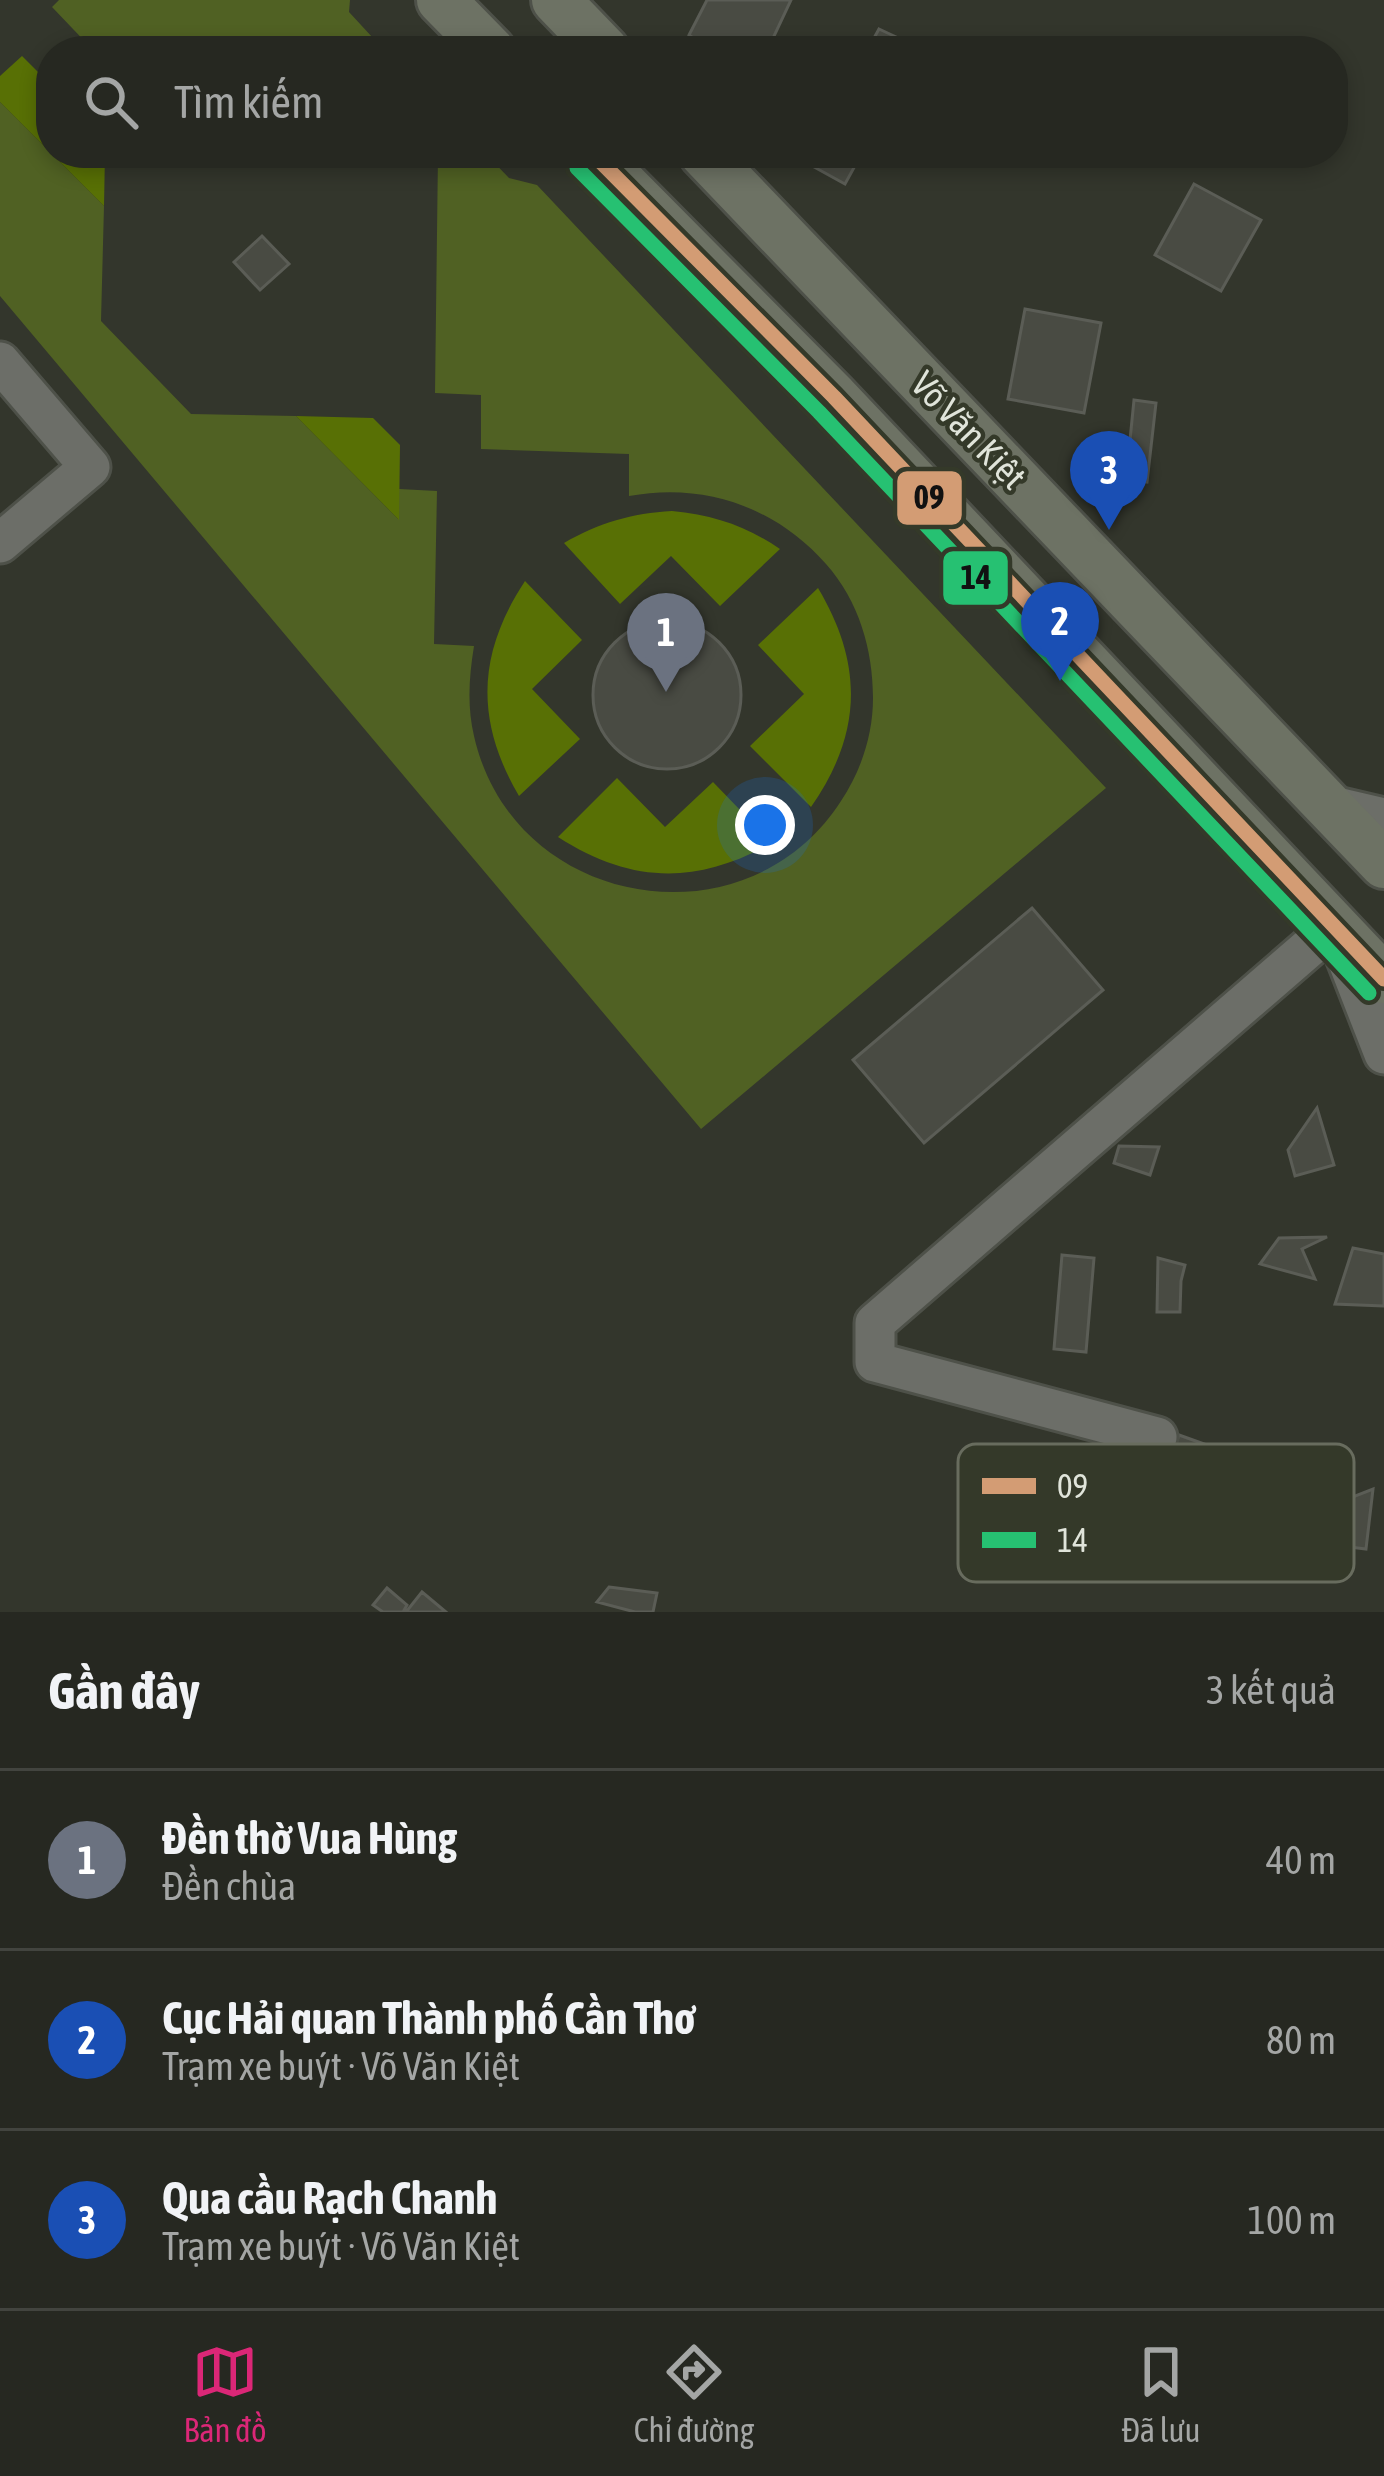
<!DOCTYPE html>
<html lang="vi">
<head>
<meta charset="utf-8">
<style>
	body { margin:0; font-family:"Asap Condensed",sans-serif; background:#32342e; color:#f1f3f6 }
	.you { position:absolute; left:765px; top:825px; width:42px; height:42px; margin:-30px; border:9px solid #fff; border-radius:50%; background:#1a73e8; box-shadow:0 0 0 18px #1a73e833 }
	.badge { display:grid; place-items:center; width:78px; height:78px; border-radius:50%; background:#db2777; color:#fff; font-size:39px; font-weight:700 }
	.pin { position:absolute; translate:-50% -99px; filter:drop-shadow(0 3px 6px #0008) }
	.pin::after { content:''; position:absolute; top:63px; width:42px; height:36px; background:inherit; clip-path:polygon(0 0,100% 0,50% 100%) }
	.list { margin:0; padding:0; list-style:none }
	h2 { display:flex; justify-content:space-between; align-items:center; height:156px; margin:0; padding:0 48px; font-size:51px }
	h2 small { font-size:39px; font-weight:400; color:#a4a6a5 }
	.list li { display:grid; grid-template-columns:78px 1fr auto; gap:36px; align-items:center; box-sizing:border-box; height:180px; padding:0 48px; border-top:3px solid #42443f }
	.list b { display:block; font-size:45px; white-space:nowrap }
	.list p { margin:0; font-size:39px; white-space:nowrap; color:#a4a6a5 }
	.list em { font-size:39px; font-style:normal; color:#a4a6a5 }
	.icon { flex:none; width:66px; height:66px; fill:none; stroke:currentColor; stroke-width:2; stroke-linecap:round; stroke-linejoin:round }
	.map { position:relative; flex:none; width:1384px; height:1612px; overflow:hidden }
	.search { position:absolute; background:#262821; box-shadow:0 6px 18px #0003; left:36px; right:36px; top:36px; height:132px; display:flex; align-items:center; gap:30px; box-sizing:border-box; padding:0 42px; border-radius:48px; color:#a4a6a5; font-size:45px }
	.sheet { height:696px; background:#262821 }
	nav { display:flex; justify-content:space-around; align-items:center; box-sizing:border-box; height:168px; border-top:3px solid #42443f; background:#262821; font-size:33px; color:#a4a6a5 }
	nav a { display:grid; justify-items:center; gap:6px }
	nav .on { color:#db2777 }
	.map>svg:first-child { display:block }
	.green { fill:#506123 }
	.water { fill:#587005 }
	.building { fill:#494b43; stroke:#5b5d56; stroke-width:3 }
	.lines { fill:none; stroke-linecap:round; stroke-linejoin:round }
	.minor-casing { stroke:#4e5149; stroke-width:45 }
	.major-casing { stroke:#4e5149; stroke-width:54 }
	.minor { stroke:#6c6e68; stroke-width:39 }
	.major { stroke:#6d7264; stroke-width:48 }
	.bus-1-casing { stroke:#343929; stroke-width:24 }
	.bus-2-casing { stroke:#343929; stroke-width:24 }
	.bus-1 { stroke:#d39c74; stroke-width:15 }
	.bus-2 { stroke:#26c172; stroke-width:15 }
	.labels { text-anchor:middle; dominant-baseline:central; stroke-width:9; stroke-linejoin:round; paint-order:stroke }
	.street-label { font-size:36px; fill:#e0e4da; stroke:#343929 }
	.key { fill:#343929; stroke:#686c5e; stroke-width:3 }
	.key-label { font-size:33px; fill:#e0e4da }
	.line-badge { stroke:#343929; stroke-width:4.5 }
	.pale-badge-label { font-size:33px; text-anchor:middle; font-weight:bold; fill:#111 }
</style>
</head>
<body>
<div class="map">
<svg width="1384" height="1612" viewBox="0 0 1384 1612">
	<rect width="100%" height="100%" fill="#33362c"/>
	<!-- green -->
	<path class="green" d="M 59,0 L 350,0 L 349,12 L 385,51 L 94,51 L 52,7 Z
		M 0,102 L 104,206 L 101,321 L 191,414 L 296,416 L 398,519 L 399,489 L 437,491 L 434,644 L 474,646 C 469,677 467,706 474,736 C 513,909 746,949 841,801 C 861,771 873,735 873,698 C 873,650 859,601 826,564 C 775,507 705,482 629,496 L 629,454 L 481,449 L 481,395 L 435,393 L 438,153 L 485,153 L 509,178 L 537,185 L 1106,788 L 701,1129 L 0,296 Z"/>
	<!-- water -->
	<path class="water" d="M 22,56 L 51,85 L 51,153 L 105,153 L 104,206 L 0,102 L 0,76 Z
		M 296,416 L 373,418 L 400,445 L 399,520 Z
		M 672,511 C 714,515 746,526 780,549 L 720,606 L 671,556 L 620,604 L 564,543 C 599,523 632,513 672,511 Z
		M 525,581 L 582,640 L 532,689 L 580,739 L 519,796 C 475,721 477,654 525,581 Z
		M 818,588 C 864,665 862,734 811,807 L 750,746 L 804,694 L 758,645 Z
		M 617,778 L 665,827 L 713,782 L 772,843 C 697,885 631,884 558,837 Z"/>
	<!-- building -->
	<path class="building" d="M 707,0 L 791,0 L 767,51 L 712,51 L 689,35 Z
		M 879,29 L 922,49 L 867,51 Z
		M 810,153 L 862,153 L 845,184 L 805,162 Z
		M 1194,184 L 1261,220 L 1221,291 L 1155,255 Z
		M 262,236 L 289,264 L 260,290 L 234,262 Z
		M 1025,309 L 1101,323 L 1084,413 L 1008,399 Z
		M 1134,400 L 1156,403 L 1147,482 L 1126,480 Z
		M593 695a74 74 0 1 1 148 0a74 74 0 1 1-148 0Z
		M 1032,908 L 1103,990 L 924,1143 L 853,1060 Z
		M 1317,1108 L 1334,1165 L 1295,1176 L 1288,1150 Z
		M 1119,1146 L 1159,1147 L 1150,1175 L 1114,1163 Z
		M 1327,1237 L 1302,1249 L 1315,1279 L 1260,1264 L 1279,1238 Z
		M 1353,1248 L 1384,1254 L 1384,1306 L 1335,1304 Z
		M 1062,1255 L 1094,1258 L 1086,1352 L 1054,1349 Z
		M 1158,1258 L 1185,1265 L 1181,1281 L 1180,1312 L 1157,1312 Z
		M 1179,1435 L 1257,1463 L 1243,1505 L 1164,1477 Z
		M 1373,1489 L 1366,1549 L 1333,1545 L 1337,1503 Z
		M 609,1587 L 657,1593 L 653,1612 L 635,1612 L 597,1602 Z
		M 387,1588 L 407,1605 L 403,1612 L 383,1612 L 373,1605 Z
		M 422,1592 L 446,1612 L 406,1612 Z"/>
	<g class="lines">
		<defs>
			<path id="minor" d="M 0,362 L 90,467 L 0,543
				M 1328,805 L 1384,818
				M 1157,1437 L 875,1362 L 875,1323 L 1334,926 L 1384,1054"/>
			<path id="major" d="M 441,0 L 491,51
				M 556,0 L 605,51
				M 592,153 L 834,397 L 1384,979
				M 703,153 L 1384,864"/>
		</defs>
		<!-- minor casing -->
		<use href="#minor" class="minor-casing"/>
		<!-- major casing -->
		<use href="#major" class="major-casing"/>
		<!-- minor -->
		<use href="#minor" class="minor"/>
		<!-- major -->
		<use href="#major" class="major"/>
		<defs>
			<path id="bus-1" d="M 592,153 L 834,397 L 1384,979"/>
			<path id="bus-2" d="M 577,168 L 819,412 L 1369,993"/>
		</defs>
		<!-- bus-1 casing -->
		<use href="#bus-1" class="bus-1-casing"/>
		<!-- bus-2 casing -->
		<use href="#bus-2" class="bus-2-casing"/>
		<!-- bus-1 -->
		<use href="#bus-1" class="bus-1"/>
		<!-- bus-2 -->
		<use href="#bus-2" class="bus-2"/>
	</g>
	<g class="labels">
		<!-- street labels -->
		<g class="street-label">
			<text transform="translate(969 430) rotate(46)">Võ Văn Kiệt</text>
		</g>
	</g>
	<!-- legend -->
	<rect x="958" y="1444" width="396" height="138" rx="18" class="key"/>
	<rect x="982" y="1478" width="54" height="16" fill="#d39c74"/>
	<rect x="982" y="1532" width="54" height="16" fill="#26c172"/>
	<g class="key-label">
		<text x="1057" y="1498">09</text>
		<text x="1057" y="1552">14</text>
	</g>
	<g class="line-badge">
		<rect x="895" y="469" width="69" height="58" rx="12" fill="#d39c74"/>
		<rect x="941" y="549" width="69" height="58" rx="12" fill="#26c172"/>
	</g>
	<g class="pale-badge-label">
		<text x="929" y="509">09</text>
		<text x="976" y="589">14</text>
	</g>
</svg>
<div class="you"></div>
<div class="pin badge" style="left:666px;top:692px;background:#6b7280">1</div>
<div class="pin badge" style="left:1060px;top:681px;background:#1a4fb4">2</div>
<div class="pin badge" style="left:1109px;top:530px;background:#1a4fb4">3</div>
<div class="search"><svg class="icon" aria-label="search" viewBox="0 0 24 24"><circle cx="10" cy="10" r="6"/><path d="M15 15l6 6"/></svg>Tìm kiếm</div>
</div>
<section class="sheet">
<h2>Gần đây<small>3 kết quả</small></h2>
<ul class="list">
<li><span class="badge" style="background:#6b7280">1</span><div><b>Đền thờ Vua Hùng</b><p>Đền chùa</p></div><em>40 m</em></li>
<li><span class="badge" style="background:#1a4fb4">2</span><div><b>Cục Hải quan Thành phố Cần Thơ</b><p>Trạm xe buýt · Võ Văn Kiệt</p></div><em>80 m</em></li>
<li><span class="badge" style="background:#1a4fb4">3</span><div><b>Qua cầu Rạch Chanh</b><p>Trạm xe buýt · Võ Văn Kiệt</p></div><em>100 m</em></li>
</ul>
</section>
<nav>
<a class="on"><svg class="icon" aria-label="map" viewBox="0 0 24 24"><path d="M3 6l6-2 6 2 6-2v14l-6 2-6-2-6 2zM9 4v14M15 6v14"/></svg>Bản đồ</a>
<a><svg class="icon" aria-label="directions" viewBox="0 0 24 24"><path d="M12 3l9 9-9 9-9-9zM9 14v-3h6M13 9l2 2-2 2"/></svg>Chỉ đường</a>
<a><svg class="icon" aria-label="saved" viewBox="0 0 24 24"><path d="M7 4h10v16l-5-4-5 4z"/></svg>Đã lưu</a>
</nav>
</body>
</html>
